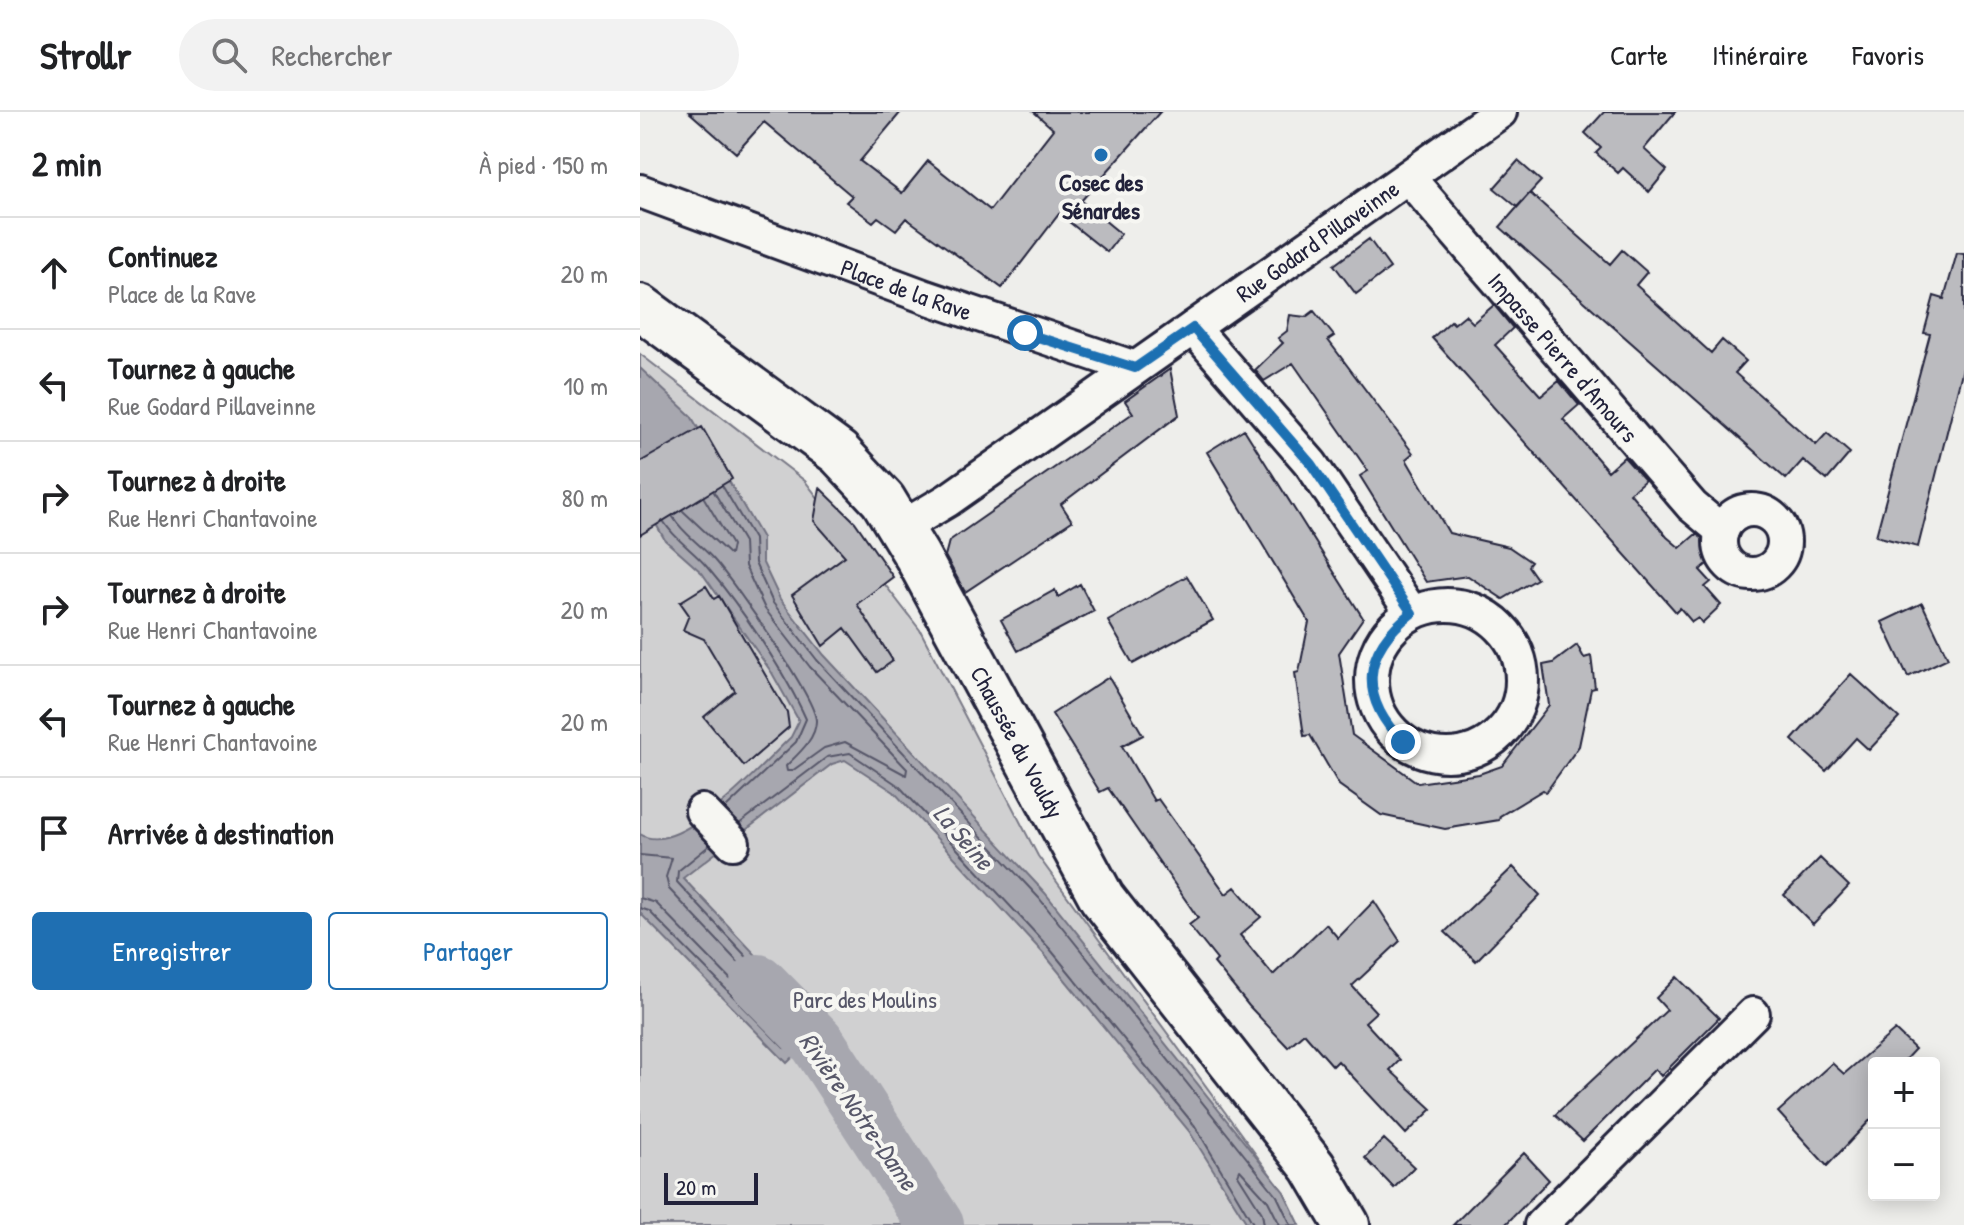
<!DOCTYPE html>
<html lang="fr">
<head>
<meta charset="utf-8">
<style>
	body { margin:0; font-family:"Patrick Hand",sans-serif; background:#f2f2f2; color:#202124 }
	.controls { position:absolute; right:24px; bottom:24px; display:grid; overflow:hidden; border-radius:8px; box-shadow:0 4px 20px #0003 }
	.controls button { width:72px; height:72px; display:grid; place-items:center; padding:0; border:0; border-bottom:2px solid #e0e0e0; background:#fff; color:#202124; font:40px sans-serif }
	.scale { position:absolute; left:24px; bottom:20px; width:94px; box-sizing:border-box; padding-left:8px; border:4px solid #22223b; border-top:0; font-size:22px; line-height:28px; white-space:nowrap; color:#22223b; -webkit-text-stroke:6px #f6f6f2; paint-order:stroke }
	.stop { position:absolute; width:24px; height:24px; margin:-18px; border:6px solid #1f6fb2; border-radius:50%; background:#fff }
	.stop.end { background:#1f6fb2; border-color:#fff; box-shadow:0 2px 8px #0008 }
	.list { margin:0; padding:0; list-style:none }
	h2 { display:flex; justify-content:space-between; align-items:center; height:104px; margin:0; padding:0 32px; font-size:34px }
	h2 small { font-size:26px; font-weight:400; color:#757577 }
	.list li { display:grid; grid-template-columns:52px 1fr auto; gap:24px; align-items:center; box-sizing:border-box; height:112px; padding:0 32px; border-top:2px solid #e0e0e0 }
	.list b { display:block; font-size:30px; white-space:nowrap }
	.list p { margin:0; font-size:26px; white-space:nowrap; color:#757577 }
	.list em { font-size:26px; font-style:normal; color:#757577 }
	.actions { display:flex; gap:16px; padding:24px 32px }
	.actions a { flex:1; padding:18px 0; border:2px solid #1f6fb2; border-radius:8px; text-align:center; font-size:28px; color:#1f6fb2 }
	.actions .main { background:#1f6fb2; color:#fff }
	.icon { flex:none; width:44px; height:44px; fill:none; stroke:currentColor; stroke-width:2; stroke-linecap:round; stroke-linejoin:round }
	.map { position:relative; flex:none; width:1324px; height:1113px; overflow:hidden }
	header { display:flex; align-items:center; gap:48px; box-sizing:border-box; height:112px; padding:0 40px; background:#fff; border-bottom:2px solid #e0e0e0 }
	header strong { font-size:38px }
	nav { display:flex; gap:44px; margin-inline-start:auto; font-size:28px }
	.search { width:560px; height:72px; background:#f2f2f2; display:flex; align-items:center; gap:20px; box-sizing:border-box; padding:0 28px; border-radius:44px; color:#757577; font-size:30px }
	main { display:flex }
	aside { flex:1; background:#fff }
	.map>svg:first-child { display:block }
	.green { fill:#d0d0d1; stroke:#797986; stroke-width:2 }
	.water { fill:#a7a7af; stroke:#727281; stroke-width:2 }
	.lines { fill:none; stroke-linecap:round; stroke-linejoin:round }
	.shore { stroke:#575769; stroke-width:2 }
	.river { stroke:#a7a7af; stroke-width:56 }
	.building { fill:#bbbbbf; stroke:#22223b; stroke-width:2 }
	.street-casing { stroke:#22223b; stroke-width:38 }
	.secondary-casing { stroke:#22223b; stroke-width:50 }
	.street { stroke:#f6f6f2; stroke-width:32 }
	.secondary { stroke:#f6f6f2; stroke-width:44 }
	.route { stroke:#1f6fb2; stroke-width:10 }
	.poi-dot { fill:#1f6fb2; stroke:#f6f6f2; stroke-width:3 }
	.labels { text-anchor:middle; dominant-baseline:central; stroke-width:8; stroke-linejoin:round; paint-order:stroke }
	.poi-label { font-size:24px; font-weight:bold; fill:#22223b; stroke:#f6f6f2 }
	.street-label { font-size:24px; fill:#22223b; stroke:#f6f6f2 }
	.park-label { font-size:24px; fill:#565668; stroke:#f6f6f2 }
	.water-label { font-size:26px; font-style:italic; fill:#575769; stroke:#f6f6f2 }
</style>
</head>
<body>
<header>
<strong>Strollr</strong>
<div class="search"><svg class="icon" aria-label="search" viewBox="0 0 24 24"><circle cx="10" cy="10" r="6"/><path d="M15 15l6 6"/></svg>Rechercher</div>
<nav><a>Carte</a><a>Itinéraire</a><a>Favoris</a></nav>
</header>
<main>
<aside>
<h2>2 min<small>À pied · 150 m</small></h2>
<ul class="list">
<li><svg class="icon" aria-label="ahead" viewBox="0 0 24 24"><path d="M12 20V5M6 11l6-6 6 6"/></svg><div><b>Continuez</b><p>Place de la Rave</p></div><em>20 m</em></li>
<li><svg class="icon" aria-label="left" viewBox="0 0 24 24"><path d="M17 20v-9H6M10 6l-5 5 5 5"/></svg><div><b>Tournez à gauche</b><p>Rue Godard Pillaveinne</p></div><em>10 m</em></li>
<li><svg class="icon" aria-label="right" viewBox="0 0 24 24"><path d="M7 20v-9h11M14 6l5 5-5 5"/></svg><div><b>Tournez à droite</b><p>Rue Henri Chantavoine</p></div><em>80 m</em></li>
<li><svg class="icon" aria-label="right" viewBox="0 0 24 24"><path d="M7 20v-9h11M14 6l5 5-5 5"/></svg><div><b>Tournez à droite</b><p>Rue Henri Chantavoine</p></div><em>20 m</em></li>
<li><svg class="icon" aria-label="left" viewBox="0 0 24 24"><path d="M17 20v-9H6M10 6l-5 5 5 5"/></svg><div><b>Tournez à gauche</b><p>Rue Henri Chantavoine</p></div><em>20 m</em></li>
<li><svg class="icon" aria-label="arrive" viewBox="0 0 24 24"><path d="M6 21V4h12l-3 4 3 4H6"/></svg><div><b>Arrivée à destination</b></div></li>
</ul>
<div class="actions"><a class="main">Enregistrer</a><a>Partager</a></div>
</aside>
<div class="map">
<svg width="1324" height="1113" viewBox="0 0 1324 1113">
	<rect width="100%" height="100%" fill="#eeeeeb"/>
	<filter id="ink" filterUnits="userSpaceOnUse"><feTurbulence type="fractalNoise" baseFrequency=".0125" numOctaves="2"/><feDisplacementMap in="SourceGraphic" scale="16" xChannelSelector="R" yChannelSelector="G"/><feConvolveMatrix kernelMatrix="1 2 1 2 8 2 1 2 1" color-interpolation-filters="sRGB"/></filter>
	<g filter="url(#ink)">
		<!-- green -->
		<path class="green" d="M 0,242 L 165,369 L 280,518 L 398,744 L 633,1066 L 658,1113 L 0,1113 Z"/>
		<!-- water -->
		<path class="water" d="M 0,256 L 51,304 L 122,426 L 122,449 L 140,487 L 184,543 L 405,781 L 644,1080 L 660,1113 L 608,1113 L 549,1019 L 404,842 L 254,680 L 205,648 L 192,652 L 43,766 L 184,915 L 147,951 L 0,801 L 0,722 C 39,748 123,651 151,625 L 159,609 L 132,561 L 62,461 L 25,428 L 0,384 Z"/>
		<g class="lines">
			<!-- shore -->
			<path class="shore" d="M 83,375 L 114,427 L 115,451 L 133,491 L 177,548 L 399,786 L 637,1084 L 651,1113
				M 43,399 L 90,443 L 92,433 L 64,386
				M 33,405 C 43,422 62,433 75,449 C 94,471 176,586 176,609 C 176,627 158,642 146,654 L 147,659 L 152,659 L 184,636 L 205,630 L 266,663 L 267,657 L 170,555 L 125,497 L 105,454 L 104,430 L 74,380
				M 24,410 C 35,428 54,439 67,455 C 101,495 145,560 166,607 L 156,630 L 85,697
				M 99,712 L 187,645 L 210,641 L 259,674 L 410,837 L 555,1014 L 614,1113
				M 0,743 L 32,746 L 26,765 L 29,777 L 156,912 L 156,917 L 145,923 L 16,791 L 0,786
				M 0,796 L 9,799 L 144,936 L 150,937 L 170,913 L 37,770 L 38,759 L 70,733
				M 624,1113 L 622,1101 L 598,1063 L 600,1058 L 628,1089 L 640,1113"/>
			<!-- river -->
			<path class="river" d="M 118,870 L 177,930 L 296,1113"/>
		</g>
		<!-- building -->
		<path class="building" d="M 49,0 L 261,0 L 220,49 L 262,81 L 288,49 L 350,98 L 413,17 L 394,0 L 520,0 L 441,89 L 481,122 L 467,140 L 419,102 L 362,176 L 266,106 L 256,118 L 238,105 L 233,110 L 206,90 L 212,84 L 124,10 L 96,41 Z
			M 964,0 L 1035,0 L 1004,37 L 1027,58 L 1009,80 L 983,56 L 978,61 L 956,41 L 961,36 L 945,21 Z
			M 878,49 L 901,69 L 877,95 L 854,76 Z
			M 890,81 L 970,152 L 982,138 L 1007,160 L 996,173 L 1071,241 L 1082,228 L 1106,249 L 1095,261 L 1176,333 L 1187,321 L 1210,341 L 1187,368 L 1163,348 L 1146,367 L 860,115 Z
			M 729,127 L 750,156 L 716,182 L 694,153 Z
			M 1317,141 L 1324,142 L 1324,252 L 1278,435 L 1236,424 L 1290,222 L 1284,221 L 1294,184 L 1304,187 Z
			M 854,193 L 873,216 L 855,233 L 901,284 L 919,269 L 939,293 L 923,307 L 968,359 L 984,345 L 1005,368 L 990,381 L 1027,425 L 1040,436 L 1056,422 L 1081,440 L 1060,458 L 1071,470 L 1065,475 L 1081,493 L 1062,511 L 1058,506 L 1052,510 L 1040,496 L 1036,500 L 792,226 L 811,209 L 814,212 L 825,203 L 833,211 Z
			M 674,199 L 694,224 L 688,228 L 773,341 L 766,347 L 809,421 L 869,435 L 891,450 L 888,454 L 897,467 L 863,487 L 828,464 L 786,470 L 720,364 L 728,359 L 653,251 L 624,269 L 615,258 L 643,231 L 638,226 L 647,219 L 650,203 L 666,205 Z
			M 530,257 L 539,303 L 421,392 L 432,409 L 325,480 L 305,444 L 309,429 L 493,301 L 485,289 Z
			M 62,315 L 92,367 L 0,423 L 0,350 Z
			M 604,317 L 723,506 L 699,541 L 712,623 L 778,671 L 839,662 L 862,654 L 909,593 L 903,553 L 913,551 L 937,533 L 944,546 L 951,544 L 955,576 L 951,577 L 939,634 L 906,680 L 903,678 L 860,704 L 859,708 L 805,717 L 741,703 L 699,673 L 670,623 L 664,624 L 655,561 L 659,560 L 669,510 L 567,340 Z
			M 180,376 L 215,410 L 253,465 L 217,492 L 253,549 L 237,560 L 205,516 L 183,534 L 152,483 L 205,444 L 174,409 Z
			M 547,464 L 573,508 L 493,552 L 468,509 Z
			M 440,472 L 454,499 L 378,539 L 361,508 L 415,478 L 418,485 Z
			M 66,474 L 74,487 L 79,484 L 147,600 L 149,615 L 104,654 L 64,605 L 95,579 L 64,527 L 43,518 L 49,503 L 40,490 Z
			M 1282,491 L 1308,546 L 1268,565 L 1242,510 Z
			M 1211,562 L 1259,606 L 1229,638 L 1216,626 L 1186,659 L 1152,628 Z
			M 469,565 L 503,623 L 482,634 L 514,689 L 518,687 L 586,782 L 595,775 L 621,805 L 600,823 L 633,863 L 686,812 L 698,826 L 734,789 L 760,829 L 712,874 L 736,900 L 725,910 L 760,948 L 750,958 L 792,997 L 766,1022 L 698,949 L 693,954 L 664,921 L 648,935 L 609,894 L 574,851 L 577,848 L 549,813 L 558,806 L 468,676 L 460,680 L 412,602 Z
			M 1180,746 L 1209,774 L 1173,812 L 1144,783 Z
			M 873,755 L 900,783 L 836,849 L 805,820 Z
			M 1037,865 L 1079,906 L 1021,964 L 1015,957 L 943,1029 L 915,1003 L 1027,898 L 1016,886 Z
			M 1255,918 L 1275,937 L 1262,951 L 1234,951 L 1234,1004 L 1187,1054 L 1138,1000 L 1192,951 L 1204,962 Z
			M 744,1027 L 774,1055 L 754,1076 L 725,1046 Z
			M 884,1041 L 909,1068 L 865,1113 L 813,1113 Z"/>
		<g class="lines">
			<defs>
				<g id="street">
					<path id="s1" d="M 768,65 L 1052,394 L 1082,419"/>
					<path id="s2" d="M 0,79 L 286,185 L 495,256"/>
					<path d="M 553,216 L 671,352 L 772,501"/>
					<circle cx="1112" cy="430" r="32"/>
					<path id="s3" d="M 261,416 L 308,388 L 860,0"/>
					<circle cx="807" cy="568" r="75"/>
					<path d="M 62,699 L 93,731"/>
					<path d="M 901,1113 L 1113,902"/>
				</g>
				<g id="secondary">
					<path id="s4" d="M 0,195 L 199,341 L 243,388 L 277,444 L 462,786 L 673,1055 L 707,1113"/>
				</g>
			</defs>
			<!-- street casing -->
			<use href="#street" class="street-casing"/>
			<!-- secondary casing -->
			<use href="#secondary" class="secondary-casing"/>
			<!-- street -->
			<use href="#street" class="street"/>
			<!-- secondary -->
			<use href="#secondary" class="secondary"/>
		</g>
	</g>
	<g class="lines" filter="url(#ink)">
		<!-- route -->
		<path class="route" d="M 385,221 L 495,256 L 553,216 L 671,352 L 772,501 C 722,539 718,585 763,630"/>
	</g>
	<!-- markers -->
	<circle class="poi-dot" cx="461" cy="43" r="8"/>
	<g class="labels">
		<!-- poi labels -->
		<g class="poi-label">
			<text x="461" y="70">Cosec des<tspan x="461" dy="28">Sénardes</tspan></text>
		</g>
		<!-- street labels -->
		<g class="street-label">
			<text stroke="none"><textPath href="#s3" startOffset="506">Rue Godard Pillaveinne</textPath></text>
			<text stroke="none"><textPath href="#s2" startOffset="284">Place de la Rave</textPath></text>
			<text stroke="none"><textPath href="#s1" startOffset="238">Impasse Pierre d'Amours</textPath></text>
			<text stroke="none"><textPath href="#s4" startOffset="588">Chaussée du Vouldy</textPath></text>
		</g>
		<!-- park labels -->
		<g class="park-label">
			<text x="225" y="887">Parc des Moulins</text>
		</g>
		<!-- water labels -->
		<g class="water-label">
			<text transform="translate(324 725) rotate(49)">La Seine</text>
			<text transform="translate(219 999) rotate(55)">Rivière Notre-Dame</text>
		</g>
	</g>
</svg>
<div class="controls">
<button>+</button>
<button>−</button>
</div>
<div class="scale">20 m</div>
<div class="stop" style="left:385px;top:221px"></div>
<div class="stop end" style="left:763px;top:630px"></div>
</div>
</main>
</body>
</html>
